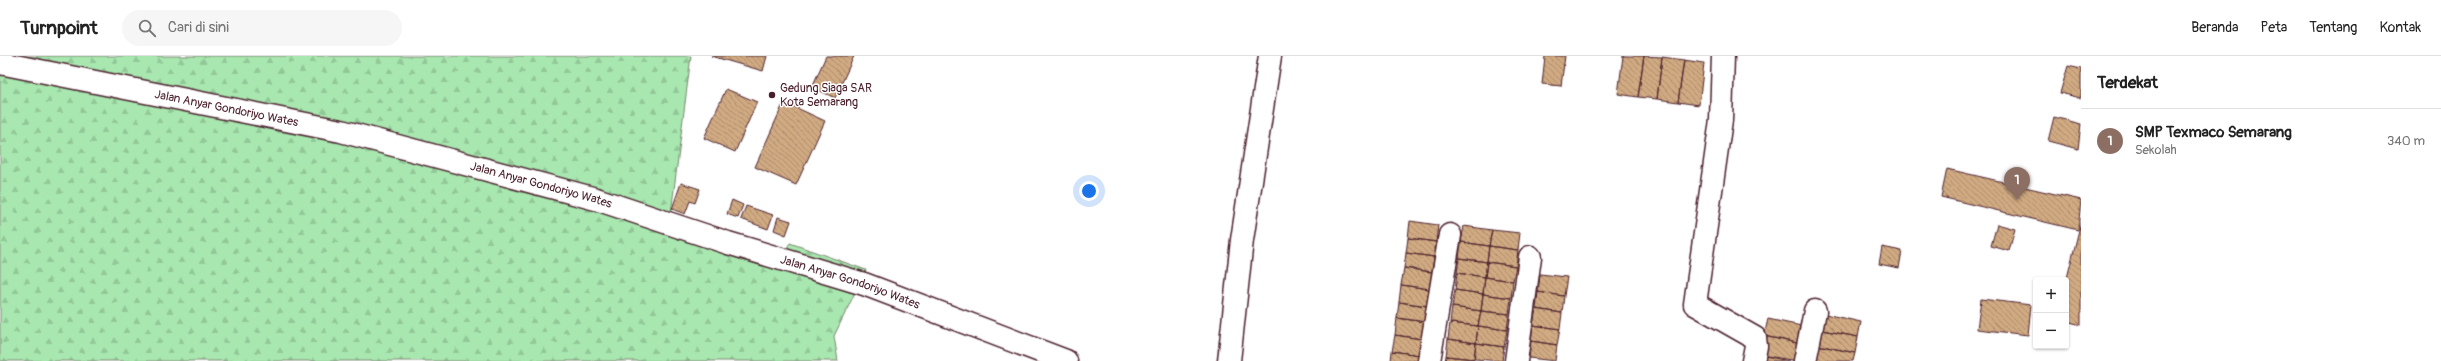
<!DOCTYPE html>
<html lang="id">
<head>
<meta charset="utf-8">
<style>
	body { margin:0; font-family:Pangolin,sans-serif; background:#f6f6f6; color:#222 }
	.controls { position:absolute; right:12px; bottom:12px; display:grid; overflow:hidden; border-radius:4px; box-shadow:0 1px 3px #0004 }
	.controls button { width:36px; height:36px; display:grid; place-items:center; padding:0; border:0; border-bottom:1px solid #e0e0e0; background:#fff; color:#222; font:20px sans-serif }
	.you { position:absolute; left:1089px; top:135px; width:14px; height:14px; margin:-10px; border:3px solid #fff; border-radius:50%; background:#1a73e8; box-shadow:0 0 0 6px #1a73e833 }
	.badge { display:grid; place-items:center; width:26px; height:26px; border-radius:50%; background:#4a1f2b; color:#fff; font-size:13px; font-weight:700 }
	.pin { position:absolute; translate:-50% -33px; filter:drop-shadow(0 1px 2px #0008) }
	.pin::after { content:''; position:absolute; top:21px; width:14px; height:12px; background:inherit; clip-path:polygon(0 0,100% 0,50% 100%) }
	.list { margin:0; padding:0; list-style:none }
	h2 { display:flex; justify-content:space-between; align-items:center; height:52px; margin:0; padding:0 16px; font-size:17px }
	h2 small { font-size:13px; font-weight:400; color:#767676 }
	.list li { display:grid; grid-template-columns:26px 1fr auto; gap:12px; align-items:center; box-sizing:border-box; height:64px; padding:0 16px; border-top:1px solid #e0e0e0 }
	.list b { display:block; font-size:15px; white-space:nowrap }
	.list p { margin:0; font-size:13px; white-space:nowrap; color:#767676 }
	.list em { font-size:13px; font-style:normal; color:#767676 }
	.icon { flex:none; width:22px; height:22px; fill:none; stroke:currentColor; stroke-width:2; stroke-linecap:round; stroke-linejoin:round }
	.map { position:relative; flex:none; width:2081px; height:305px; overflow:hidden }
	header { display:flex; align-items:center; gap:24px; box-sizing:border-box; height:56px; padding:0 20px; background:#fff; border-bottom:1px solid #e0e0e0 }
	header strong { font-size:19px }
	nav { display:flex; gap:22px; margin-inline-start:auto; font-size:14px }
	.search { width:280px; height:36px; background:#f6f6f6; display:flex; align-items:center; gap:10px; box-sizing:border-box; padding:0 14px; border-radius:22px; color:#767676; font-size:15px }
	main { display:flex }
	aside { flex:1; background:#fff }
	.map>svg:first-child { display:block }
	.forest { fill:url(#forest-firs); stroke:#79846e }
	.building { fill:url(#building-back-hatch); stroke:#4a1f2b }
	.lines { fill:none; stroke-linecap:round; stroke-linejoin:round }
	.minor-casing { stroke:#4a1f2b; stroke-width:25 }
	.tertiary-casing { stroke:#4a1f2b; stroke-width:25 }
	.minor { stroke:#fff; stroke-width:22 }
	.tertiary { stroke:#fff; stroke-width:22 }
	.poi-dot { fill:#4a1f2b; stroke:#fff; stroke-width:1.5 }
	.labels { text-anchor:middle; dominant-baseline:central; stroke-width:3; stroke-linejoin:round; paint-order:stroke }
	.poi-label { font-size:12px; fill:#4a1f2b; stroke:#fff; text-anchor:start }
	.street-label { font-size:12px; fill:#4a1f2b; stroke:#fff }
</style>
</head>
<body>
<header>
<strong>Turnpoint</strong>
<div class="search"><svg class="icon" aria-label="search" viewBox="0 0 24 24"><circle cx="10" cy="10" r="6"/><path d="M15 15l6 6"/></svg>Cari di sini</div>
<nav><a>Beranda</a><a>Peta</a><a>Tentang</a><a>Kontak</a></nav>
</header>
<main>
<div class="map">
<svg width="2081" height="305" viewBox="0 0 2081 305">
	<defs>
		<pattern id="forest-firs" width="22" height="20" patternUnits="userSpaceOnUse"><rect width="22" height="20" fill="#a8e8b0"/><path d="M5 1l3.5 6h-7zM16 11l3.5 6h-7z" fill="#92c798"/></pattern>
		<pattern id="building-back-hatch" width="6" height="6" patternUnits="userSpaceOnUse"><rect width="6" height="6" fill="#d0aa82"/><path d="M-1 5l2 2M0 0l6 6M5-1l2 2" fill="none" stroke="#ab8a6b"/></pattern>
	</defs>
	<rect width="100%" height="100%" fill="#fff"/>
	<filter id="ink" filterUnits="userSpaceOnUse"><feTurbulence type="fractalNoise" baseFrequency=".025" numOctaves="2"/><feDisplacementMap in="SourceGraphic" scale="8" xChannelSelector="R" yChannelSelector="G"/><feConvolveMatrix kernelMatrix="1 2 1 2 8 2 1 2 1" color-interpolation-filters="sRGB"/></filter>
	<g filter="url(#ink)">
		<!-- forest -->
		<path class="forest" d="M 0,0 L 691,0 L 671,157 L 783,198 L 790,187 L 866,214 L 834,280 L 838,305 L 0,305 Z"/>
		<!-- building -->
		<path class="building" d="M 711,0 L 767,0 L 763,15 Z
			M 826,0 L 854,0 L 835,42 L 812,31 Z
			M 1545,0 L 1565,0 L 1561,30 L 1542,28 Z
			M 1623,0 L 1644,0 L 1638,41 L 1618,38 Z
			M 1644,0 L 1662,1 L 1657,43 L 1638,41 Z
			M 1662,1 L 1684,4 L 1678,46 L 1657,43 Z
			M 1684,4 L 1704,7 L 1699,49 L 1678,46 Z
			M 2068,10 L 2081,13 L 2081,42 L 2060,37 Z
			M 726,33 L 757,46 L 735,96 L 704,82 Z
			M 784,46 L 825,65 L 796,129 L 755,111 Z
			M 2054,61 L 2081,68 L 2078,93 L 2048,85 Z
			M 1947,113 L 2081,144 L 2078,174 L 1941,141 Z
			M 681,127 L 700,133 L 695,147 L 690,145 L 685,158 L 672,153 Z
			M 732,144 L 743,149 L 738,162 L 727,158 Z
			M 746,150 L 773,159 L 768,173 L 741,163 Z
			M 778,161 L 791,165 L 786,179 L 774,174 Z
			M 1410,165 L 1438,169 L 1436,186 L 1408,182 Z
			M 2081,166 L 2081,269 L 2066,265 L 2066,226 Z
			M 1997,168 L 2015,173 L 2009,195 L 1991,190 Z
			M 1464,170 L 1492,174 L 1489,190 L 1461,186 Z
			M 1492,174 L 1520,177 L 1518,194 L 1489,190 Z
			M 1408,182 L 1436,186 L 1434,201 L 1406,197 Z
			M 1461,186 L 1489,190 L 1487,206 L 1459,202 Z
			M 1489,190 L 1518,194 L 1516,210 L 1487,206 Z
			M 1882,191 L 1902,195 L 1899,212 L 1879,208 Z
			M 1406,197 L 1434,201 L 1432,216 L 1404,212 Z
			M 1459,202 L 1487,206 L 1485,221 L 1457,217 Z
			M 1487,206 L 1516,210 L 1513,225 L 1485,221 Z
			M 1404,212 L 1432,216 L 1429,233 L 1401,229 Z
			M 1457,217 L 1485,221 L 1483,238 L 1455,234 Z
			M 1540,218 L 1567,221 L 1564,240 L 1538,236 Z
			M 1485,221 L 1513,225 L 1511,242 L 1483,238 Z
			M 1401,229 L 1429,233 L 1427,250 L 1399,246 Z
			M 1455,234 L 1483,238 L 1481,255 L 1452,251 Z
			M 1538,236 L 1564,240 L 1562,257 L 1536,253 Z
			M 1483,238 L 1511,242 L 1509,258 L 1481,255 Z
			M 1981,243 L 2031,249 L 2028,279 L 1977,273 Z
			M 1399,246 L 1427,250 L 1425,266 L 1397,262 Z
			M 1452,251 L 1481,255 L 1478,270 L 1450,267 Z
			M 1536,253 L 1562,257 L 1560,273 L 1533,269 Z
			M 1481,255 L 1509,258 L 1507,274 L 1478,270 Z
			M 1825,258 L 1861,266 L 1858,281 L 1822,274 Z
			M 1397,262 L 1425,266 L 1422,283 L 1395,279 Z
			M 1768,263 L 1806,271 L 1802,288 L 1764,280 Z
			M 1450,267 L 1478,270 L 1476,287 L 1448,283 Z
			M 1533,269 L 1560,273 L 1557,289 L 1531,285 Z
			M 1478,270 L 1507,274 L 1504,291 L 1476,287 Z
			M 1822,274 L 1858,281 L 1855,297 L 1818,289 Z
			M 1395,279 L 1422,283 L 1420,299 L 1392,295 Z
			M 1764,280 L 1802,288 L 1798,305 L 1760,299 Z
			M 1448,283 L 1476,287 L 1474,303 L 1446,300 Z
			M 1531,285 L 1557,289 L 1555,305 L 1529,302 Z
			M 1476,287 L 1504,291 L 1502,305 L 1474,303 Z
			M 1818,289 L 1855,297 L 1853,305 L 1815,305 Z
			M 1392,295 L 1420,299 L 1419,305 L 1391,305 Z
			M 1760,299 L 1789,305 L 1758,305 Z
			M 1446,300 L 1474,303 L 1473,305 L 1445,305 Z"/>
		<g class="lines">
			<defs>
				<path id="minor" d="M 1723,0 L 1721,64 L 1695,248 L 1755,282 L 1756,290 L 1753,305
					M 1229,305 L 1242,184 L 1270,0
					M 1429,305 L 1450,179
					M 1516,305 L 1530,201
					M 1805,305 L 1815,255"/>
				<g id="tertiary">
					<path id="s1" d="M 0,7 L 341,75 L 596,143 L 728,187 L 864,228 L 1066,305"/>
				</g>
			</defs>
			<!-- minor casing -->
			<use href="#minor" class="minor-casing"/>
			<!-- tertiary casing -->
			<use href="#tertiary" class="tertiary-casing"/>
			<!-- minor -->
			<use href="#minor" class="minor"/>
			<!-- tertiary -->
			<use href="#tertiary" class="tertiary"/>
		</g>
	</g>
	<!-- markers -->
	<circle class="poi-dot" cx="772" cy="39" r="4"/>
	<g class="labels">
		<!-- poi labels -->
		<g class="poi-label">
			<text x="780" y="32">Gedung Siaga SAR<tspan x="780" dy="14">Kota Semarang</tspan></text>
		</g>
		<!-- street labels -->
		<g class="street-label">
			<text stroke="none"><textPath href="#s1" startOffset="231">Jalan Anyar Gondoriyo Wates</textPath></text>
			<text stroke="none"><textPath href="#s1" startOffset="555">Jalan Anyar Gondoriyo Wates</textPath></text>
			<text stroke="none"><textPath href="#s1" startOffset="879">Jalan Anyar Gondoriyo Wates</textPath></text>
		</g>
	</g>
</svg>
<div class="controls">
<button>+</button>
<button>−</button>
</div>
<div class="you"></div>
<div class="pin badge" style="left:2017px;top:144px;background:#8d6e63">1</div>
</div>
<aside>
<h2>Terdekat<small></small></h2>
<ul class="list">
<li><span class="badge" style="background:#8d6e63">1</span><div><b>SMP Texmaco Semarang</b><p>Sekolah</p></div><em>340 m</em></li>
</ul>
</aside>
</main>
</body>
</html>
